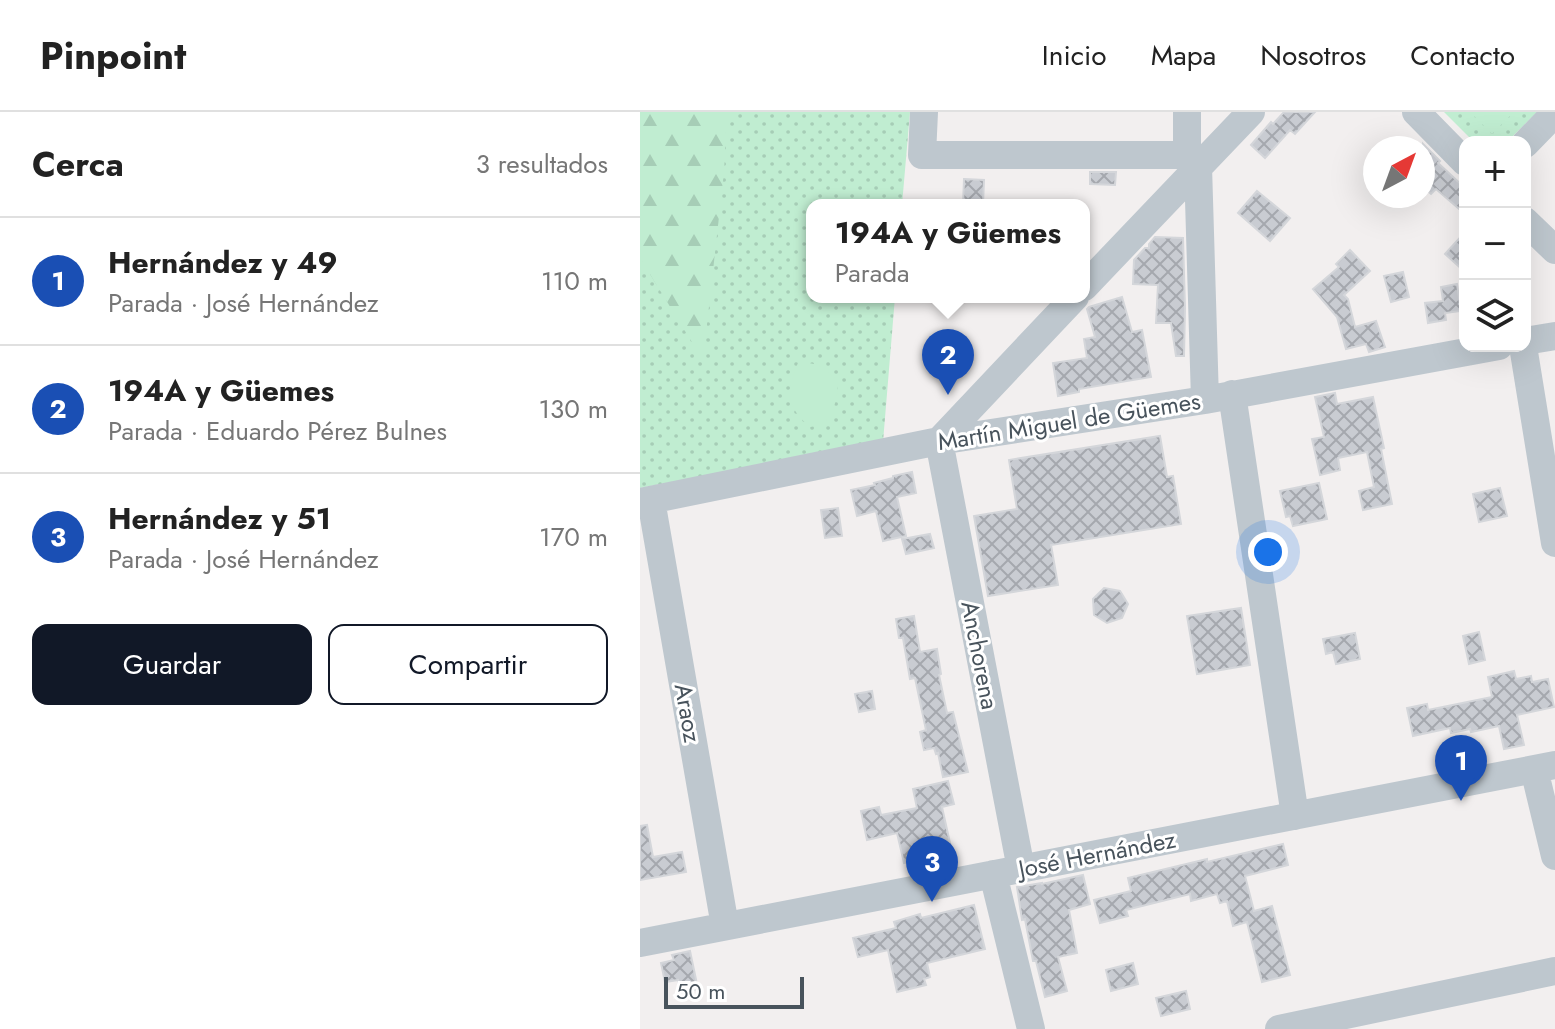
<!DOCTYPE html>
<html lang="es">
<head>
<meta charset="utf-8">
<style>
	body { margin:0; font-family:Jost,sans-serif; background:#f6f6f6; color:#222 }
	.controls { position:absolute; right:24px; top:24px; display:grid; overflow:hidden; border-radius:16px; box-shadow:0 8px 32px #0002 }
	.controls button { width:72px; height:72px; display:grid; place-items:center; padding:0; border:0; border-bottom:2px solid #e0e0e0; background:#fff; color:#222; font:40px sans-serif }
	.compass { position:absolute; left:723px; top:24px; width:72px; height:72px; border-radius:50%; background:#fff; box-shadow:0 8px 32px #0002; rotate:41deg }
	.scale { position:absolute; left:24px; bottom:20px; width:140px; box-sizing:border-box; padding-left:8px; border:4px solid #48535c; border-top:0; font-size:22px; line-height:28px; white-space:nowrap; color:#48535c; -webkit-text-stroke:6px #fff; paint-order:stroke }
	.you { position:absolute; left:628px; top:440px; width:28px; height:28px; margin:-20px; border:6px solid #fff; border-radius:50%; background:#1a73e8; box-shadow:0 0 0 12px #1a73e833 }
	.badge { display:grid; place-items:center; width:52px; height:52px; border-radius:50%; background:#111827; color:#fff; font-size:26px; font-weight:700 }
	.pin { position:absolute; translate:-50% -66px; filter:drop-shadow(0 2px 4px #0008) }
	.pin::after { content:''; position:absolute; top:42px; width:28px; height:24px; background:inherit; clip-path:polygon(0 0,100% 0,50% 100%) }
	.popup { position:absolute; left:166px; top:87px; width:284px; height:104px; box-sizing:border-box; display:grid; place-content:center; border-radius:16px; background:#fff; filter:drop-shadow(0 2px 6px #0005); font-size:26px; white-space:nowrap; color:#767676 }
	.popup b { font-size:30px; color:#222 }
	.popup::after { content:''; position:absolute; left:50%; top:100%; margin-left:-16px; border:16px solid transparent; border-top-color:#fff }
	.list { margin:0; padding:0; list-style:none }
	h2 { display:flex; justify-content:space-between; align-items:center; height:104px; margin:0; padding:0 32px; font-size:34px }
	h2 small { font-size:26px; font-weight:400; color:#767676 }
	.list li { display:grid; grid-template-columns:52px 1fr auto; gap:24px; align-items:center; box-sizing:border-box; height:128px; padding:0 32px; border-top:2px solid #e0e0e0 }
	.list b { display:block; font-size:30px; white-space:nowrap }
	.list p { margin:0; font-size:26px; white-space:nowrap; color:#767676 }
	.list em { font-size:26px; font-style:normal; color:#767676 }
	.actions { display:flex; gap:16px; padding:24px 32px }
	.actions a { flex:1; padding:18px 0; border:2px solid #111827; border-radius:16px; text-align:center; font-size:28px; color:#111827 }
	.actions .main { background:#111827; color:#fff }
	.icon { flex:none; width:44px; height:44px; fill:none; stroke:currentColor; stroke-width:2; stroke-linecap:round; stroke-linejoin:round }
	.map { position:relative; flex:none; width:915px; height:917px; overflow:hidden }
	header { display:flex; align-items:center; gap:48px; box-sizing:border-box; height:112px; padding:0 40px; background:#fff; border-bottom:2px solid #e0e0e0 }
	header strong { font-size:38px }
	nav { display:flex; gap:44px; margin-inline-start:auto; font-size:28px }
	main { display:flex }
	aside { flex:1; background:#fff }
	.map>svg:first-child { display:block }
	.grass { fill:url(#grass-dots) }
	.forest { fill:url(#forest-firs) }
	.garden { fill:#c0edd1 }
	.building { fill:url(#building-cross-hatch); stroke:#d4d6da; stroke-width:2 }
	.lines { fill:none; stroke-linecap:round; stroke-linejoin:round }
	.minor { stroke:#bec7ce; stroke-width:28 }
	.labels { text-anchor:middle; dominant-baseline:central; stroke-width:6; stroke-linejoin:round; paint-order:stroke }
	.street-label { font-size:24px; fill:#48535c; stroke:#fff }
</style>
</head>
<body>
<header>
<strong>Pinpoint</strong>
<nav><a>Inicio</a><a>Mapa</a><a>Nosotros</a><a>Contacto</a></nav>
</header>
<main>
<aside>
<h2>Cerca<small>3 resultados</small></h2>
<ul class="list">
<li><span class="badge" style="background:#1a4fb4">1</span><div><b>Hernández y 49</b><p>Parada · José Hernández</p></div><em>110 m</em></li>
<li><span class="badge" style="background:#1a4fb4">2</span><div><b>194A y Güemes</b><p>Parada · Eduardo Pérez Bulnes</p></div><em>130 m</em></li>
<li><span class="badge" style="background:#1a4fb4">3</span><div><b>Hernández y 51</b><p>Parada · José Hernández</p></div><em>170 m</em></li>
</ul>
<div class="actions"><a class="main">Guardar</a><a>Compartir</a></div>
</aside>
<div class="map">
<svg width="915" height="917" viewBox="0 0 915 917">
	<defs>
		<pattern id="grass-dots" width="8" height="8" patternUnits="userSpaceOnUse" patternTransform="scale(2)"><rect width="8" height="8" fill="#c0edd1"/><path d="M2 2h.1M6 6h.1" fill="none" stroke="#a6cdb6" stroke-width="1.8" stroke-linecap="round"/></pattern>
		<pattern id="forest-firs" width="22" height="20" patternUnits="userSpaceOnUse" patternTransform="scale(2)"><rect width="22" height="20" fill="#c0edd1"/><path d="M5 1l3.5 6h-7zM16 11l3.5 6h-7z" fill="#a6cdb6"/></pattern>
		<pattern id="building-cross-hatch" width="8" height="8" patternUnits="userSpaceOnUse" patternTransform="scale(2)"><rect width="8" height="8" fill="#c9ccd2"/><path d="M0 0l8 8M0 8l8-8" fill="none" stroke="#a5a8ae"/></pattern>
	</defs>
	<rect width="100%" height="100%" fill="#f2efef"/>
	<!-- grass -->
	<path class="grass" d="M 0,0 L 270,0 L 262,93 L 172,93 L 172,185 L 255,185 L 243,330 L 0,376 Z
		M 804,0 L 897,0 L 867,30 L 834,30 Z"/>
	<!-- forest -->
	<path class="forest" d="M 0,0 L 87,0 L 84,60 L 63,248 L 0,146 Z"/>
	<!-- garden -->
	<path class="garden" d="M 830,0 L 874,0 L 852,22 Z
		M 158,251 C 179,250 184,255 198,269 C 198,287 194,298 184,312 L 170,315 C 145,294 146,279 158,251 Z"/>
	<!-- building -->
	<path class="building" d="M 644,0 L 675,0 L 655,22 L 650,18 L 625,46 L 611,33 L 631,10 L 633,12 Z
		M 783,32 L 800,49 L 798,51 L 825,76 L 825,102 L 796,77 L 791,82 L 783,75 Z
		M 450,60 L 476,60 L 475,73 L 450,72 Z
		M 324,67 L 344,68 L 343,93 L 323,93 Z
		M 617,79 L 650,106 L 630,129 L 598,101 Z
		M 825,120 L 825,160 L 805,142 Z
		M 515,125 L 543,126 L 545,196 L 544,244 L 536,244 L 531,211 L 516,211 L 518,173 L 493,172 L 494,148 L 505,136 L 509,136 L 509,132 Z
		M 710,138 L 730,159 L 704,183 L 708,187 L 715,215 L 736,209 L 745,235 L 729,240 L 726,232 L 706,237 L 697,205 L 673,177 L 699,155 L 696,152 Z
		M 763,160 L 769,185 L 751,190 L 744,164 Z
		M 817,172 L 821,199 L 805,201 L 806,208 L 788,211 L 785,191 L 803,189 L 801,175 Z
		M 482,185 L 492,220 L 502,218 L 511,265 L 439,277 L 439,280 L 418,284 L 413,251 L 447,246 L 444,227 L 455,225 L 447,197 L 449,195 Z
		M 695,281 L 697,292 L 733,285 L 744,336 L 741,337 L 752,392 L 723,398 L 719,379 L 734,375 L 727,340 L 698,346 L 700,358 L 680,363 L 672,327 L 684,325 L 675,285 Z
		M 520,324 L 527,365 L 533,364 L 541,412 L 411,433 L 418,473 L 348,484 L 334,404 L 377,397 L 369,348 Z
		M 272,360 L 276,381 L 257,385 L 266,424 L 243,429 L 236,399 L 217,404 L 211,378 L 235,373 L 234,371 L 253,366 L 253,364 Z
		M 679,371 L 687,407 L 653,414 L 650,404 L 646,405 L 640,379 Z
		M 860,376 L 867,404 L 839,410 L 833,382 Z
		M 198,396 L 202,424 L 185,426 L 181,398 Z
		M 290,422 L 294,436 L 266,442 L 262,427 Z
		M 464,476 L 480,479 L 488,492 L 482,506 L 467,511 L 454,503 L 453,487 Z
		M 601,496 L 610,553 L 557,562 L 547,504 Z
		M 274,504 L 280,540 L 297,537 L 301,562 L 299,563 L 307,601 L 313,600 L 328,660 L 303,665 L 298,641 L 296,642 L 294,636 L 284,638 L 280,620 L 286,618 L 275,566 L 270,567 L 263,526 L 259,526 L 256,507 Z
		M 839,520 L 845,548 L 829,552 L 823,524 Z
		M 715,521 L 720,547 L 696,552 L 693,540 L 686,542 L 683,527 Z
		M 874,559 L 876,567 L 891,564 L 892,570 L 908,567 L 914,595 L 877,603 L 884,633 L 864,637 L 859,614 L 831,620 L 830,617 L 811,621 L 810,616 L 773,624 L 767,596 L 787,592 L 788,598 L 852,585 L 848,565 Z
		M 232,579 L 235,597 L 219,600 L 215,582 Z
		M 308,669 L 314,692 L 302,695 L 312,740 L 264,751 L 257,721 L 227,728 L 221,699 L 239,695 L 241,703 L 277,696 L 273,677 Z
		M 7,713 L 13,745 L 42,740 L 46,760 L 0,768 L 0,714 Z
		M 643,732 L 648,753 L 605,764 L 614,799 L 632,794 L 650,863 L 622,870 L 607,810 L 593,814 L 587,789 L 580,791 L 577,782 L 551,789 L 550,782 L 486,798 L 488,804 L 460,811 L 454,788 L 491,779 L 488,766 L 567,747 L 567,750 Z
		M 443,763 L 450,792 L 429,798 L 437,841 L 418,845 L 427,879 L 405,885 L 396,849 L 393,849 L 385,807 L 382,808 L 377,775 L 402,771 L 402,772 Z
		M 334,793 L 345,837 L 287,851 L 290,865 L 284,867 L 286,873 L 257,880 L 248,838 L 218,845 L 213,826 L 256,816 L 254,810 L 280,802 L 281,806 Z
		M 50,839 L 58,877 L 40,881 L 38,868 L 25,870 L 21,851 L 34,848 L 32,843 Z
		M 493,851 L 498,872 L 471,879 L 466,858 Z
		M 546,879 L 550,897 L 521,904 L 516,886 Z"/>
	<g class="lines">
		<!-- minor -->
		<path class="minor" d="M 284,0 L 282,43 L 547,43
			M 547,0 L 547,43 L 558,54 L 565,288
			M 776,0 L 825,50
			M 885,32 L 915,1
			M 885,109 L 915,138
			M 444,175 L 611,0
			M 885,229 L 915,224
			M 883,234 L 915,431
			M 592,282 L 655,704
			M 299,329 L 381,757
			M 299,329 L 435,185
			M 11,388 L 85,814
			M 0,390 L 299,329 L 565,288 L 859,234
			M 894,657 L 915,744
			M 353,762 L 391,917
			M 0,831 L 915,653
			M 639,917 L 915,859"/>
	</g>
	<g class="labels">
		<!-- street labels -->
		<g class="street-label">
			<text transform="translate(429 309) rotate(-9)">Martín Miguel de Güemes</text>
			<text transform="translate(340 543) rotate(79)">Anchorena</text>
			<text transform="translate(48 601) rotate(80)">Araoz</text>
			<text transform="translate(457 742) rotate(-11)">José Hernández</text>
		</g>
	</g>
</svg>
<div class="controls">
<button>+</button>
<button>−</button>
<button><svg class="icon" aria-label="layers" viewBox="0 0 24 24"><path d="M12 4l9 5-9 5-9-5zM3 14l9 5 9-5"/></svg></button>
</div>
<svg class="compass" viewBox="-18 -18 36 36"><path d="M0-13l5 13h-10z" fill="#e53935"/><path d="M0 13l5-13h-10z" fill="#767676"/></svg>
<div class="scale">50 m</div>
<div class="you"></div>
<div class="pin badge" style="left:821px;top:689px;background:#1a4fb4">1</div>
<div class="pin badge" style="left:308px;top:283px;background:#1a4fb4">2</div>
<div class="popup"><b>194A y Güemes</b>Parada</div>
<div class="pin badge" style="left:292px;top:790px;background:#1a4fb4">3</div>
</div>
</main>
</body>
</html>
